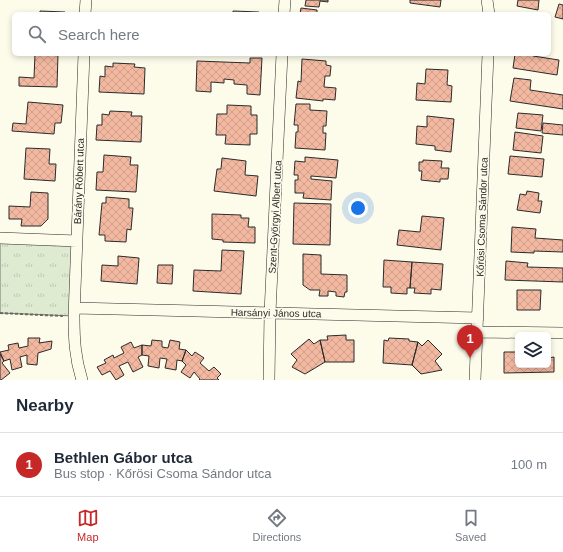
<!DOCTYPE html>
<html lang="en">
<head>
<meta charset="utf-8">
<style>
	body { margin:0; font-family:Helvetica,sans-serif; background:#f2f2f3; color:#1f2937 }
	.controls { position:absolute; right:12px; bottom:12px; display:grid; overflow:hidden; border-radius:6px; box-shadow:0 2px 6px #0003 }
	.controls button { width:36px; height:36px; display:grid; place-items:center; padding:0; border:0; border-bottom:1px solid #e0e1e3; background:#fff; color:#1f2937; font:20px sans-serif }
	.you { position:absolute; left:358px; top:208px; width:14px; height:14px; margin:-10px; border:3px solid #fff; border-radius:50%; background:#1a73e8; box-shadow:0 0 0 6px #1a73e833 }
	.badge { display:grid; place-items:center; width:26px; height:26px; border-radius:50%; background:#c62828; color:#fff; font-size:13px; font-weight:700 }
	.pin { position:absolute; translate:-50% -33px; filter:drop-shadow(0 1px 2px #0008) }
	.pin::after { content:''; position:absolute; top:21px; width:14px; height:12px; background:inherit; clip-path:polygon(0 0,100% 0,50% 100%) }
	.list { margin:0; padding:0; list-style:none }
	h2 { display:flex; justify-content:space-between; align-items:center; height:52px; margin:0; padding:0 16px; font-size:17px }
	h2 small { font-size:13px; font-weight:400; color:#747a83 }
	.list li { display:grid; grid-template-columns:26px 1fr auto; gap:12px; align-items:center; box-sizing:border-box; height:64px; padding:0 16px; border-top:1px solid #e0e1e3 }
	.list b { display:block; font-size:15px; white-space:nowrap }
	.list p { margin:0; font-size:13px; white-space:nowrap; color:#747a83 }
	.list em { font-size:13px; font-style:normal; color:#747a83 }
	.icon { flex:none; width:22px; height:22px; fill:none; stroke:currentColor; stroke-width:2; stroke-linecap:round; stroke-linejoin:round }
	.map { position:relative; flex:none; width:563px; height:380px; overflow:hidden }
	.search { position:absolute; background:#fff; box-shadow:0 2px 6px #0003; left:12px; right:12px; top:12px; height:44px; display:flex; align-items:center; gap:10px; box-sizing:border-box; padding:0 14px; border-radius:6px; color:#747a83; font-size:15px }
	.sheet { height:116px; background:#fff }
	nav { display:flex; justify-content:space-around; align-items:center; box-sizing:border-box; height:56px; border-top:1px solid #e0e1e3; background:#fff; font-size:11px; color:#747a83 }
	nav a { display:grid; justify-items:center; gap:2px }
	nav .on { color:#c62828 }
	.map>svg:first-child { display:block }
	.grass { fill:url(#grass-tufts); stroke:#74746e }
	.building { fill:url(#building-cross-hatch); stroke:#2b2b2b }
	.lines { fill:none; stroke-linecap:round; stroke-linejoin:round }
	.street-casing { stroke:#2b2b2b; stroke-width:12 }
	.path { stroke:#6a6964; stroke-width:2; stroke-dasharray:3 2; stroke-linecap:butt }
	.street { stroke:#fdfbea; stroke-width:11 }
	.labels { text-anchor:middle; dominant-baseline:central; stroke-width:3; stroke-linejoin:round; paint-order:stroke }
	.street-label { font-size:10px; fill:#2b2b2b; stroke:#fdfbea }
</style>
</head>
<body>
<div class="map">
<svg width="563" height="380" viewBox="0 0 563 380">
	<defs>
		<pattern id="grass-tufts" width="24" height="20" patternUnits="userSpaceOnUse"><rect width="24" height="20" fill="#deebd1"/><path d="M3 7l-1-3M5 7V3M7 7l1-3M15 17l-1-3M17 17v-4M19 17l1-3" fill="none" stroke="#bfcab4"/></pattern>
		<pattern id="building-cross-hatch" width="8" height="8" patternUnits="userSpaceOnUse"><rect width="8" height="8" fill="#f2b8a0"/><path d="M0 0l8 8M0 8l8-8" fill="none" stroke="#d09e8a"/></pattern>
	</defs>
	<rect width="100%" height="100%" fill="#fdfbea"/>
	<!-- grass -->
	<path class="grass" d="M 0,238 L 77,241 L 74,316 L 0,313 Z"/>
	<!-- building -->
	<path class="building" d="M 306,0 L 328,0 L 328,2 L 320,1 L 319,7 L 305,6 Z
		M 410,0 L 441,0 L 440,7 L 410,3 Z
		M 518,0 L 539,0 L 538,10 L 517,6 Z
		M 559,4 L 563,5 L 563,19 L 555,17 Z
		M 301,8 L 317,10 L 317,14 L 300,14 Z
		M 40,11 L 65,12 L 65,14 L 40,14 Z
		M 233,11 L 259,12 L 259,14 L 233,14 Z
		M 35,54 L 58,54 L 57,87 L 19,86 L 19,77 L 34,78 Z
		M 515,54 L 534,54 L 533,56 L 559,60 L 557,75 L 513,68 Z
		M 250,58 L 262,58 L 260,95 L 247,94 L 247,85 L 234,84 L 234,80 L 224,79 L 224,83 L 211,82 L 211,92 L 196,91 L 197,61 L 250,63 Z
		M 302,59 L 326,61 L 326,65 L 331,66 L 330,76 L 325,76 L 324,87 L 336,88 L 335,100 L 323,99 L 323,101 L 296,98 L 298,81 L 301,82 Z
		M 113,63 L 135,64 L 134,67 L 145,68 L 144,94 L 99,92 L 100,76 L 105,77 L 105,66 L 113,67 Z
		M 426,69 L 448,70 L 447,85 L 452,86 L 451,102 L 416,100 L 417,83 L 425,84 Z
		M 514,78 L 531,80 L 530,90 L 563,95 L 563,109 L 510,101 Z
		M 28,102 L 63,105 L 61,123 L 55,123 L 54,134 L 12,131 L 13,123 L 26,124 Z
		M 296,104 L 310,104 L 310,110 L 327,111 L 326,126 L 323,126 L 323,133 L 326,133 L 325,150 L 295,148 L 296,132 L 298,132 L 298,125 L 294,125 Z
		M 227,105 L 251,106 L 251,115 L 257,115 L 257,134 L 250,134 L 250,145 L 225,144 L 226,135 L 216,135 L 217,114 L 227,114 Z
		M 110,111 L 132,112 L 131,116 L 142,116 L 141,142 L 96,140 L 97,125 L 102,125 L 102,114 L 109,115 Z
		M 518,113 L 543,115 L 541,131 L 516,128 Z
		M 427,116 L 454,119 L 451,152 L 435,150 L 435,146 L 416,144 L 417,126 L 427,127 Z
		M 543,123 L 563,125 L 563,135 L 542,133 Z
		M 515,132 L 543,136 L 541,153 L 513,150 Z
		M 26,148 L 50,149 L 49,164 L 56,164 L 55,181 L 24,179 Z
		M 104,155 L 131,157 L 130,165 L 138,165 L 136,192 L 96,190 L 97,172 L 103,172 Z
		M 510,156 L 544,159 L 542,177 L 508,174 Z
		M 305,157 L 338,160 L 336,178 L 311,176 L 311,179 L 332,181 L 331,200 L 303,198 L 304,193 L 295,193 L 295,180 L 298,180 L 298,175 L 294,175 L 295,161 L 305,162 Z
		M 222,158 L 246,161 L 245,175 L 258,176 L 256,196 L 214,191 L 217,169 L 221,169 Z
		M 423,160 L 442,161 L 441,168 L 449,168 L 448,179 L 440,179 L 440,182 L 421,180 L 422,171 L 419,171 L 419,162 L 423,162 Z
		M 527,191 L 539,193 L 538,201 L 542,201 L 540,213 L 517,210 L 520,194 L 526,195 Z
		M 31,192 L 48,193 L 48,219 L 41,226 L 21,226 L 22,219 L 9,219 L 9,206 L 30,207 Z
		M 106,197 L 129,199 L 129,208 L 133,208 L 131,230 L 127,229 L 126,242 L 105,241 L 105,235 L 99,235 L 102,203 L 106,203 Z
		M 294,203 L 331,204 L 330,245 L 293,244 Z
		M 212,214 L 241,215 L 241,218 L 249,218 L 248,227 L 255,227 L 255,243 L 223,242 L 223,240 L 212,239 Z
		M 422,216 L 444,218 L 441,250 L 397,245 L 399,230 L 420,232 Z
		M 512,227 L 536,229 L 535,238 L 563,240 L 563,252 L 534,251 L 534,253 L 511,252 Z
		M 222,250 L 244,251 L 241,294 L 193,291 L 194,270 L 221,271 Z
		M 303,254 L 321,255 L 321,274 L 347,275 L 347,292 L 345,292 L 344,297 L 336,296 L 336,292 L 328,291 L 328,296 L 319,296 L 320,290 L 310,290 L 303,285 Z
		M 118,256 L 139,258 L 137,284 L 101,281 L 102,265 L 118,266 Z
		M 384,260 L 412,262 L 410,288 L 407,288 L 407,294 L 391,293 L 391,287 L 383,287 Z
		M 506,261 L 528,263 L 527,267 L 563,268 L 563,282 L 505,280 Z
		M 412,262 L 443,264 L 441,290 L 431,289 L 431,294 L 414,293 L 415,288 L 410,288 Z
		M 158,265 L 173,265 L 172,284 L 157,283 Z
		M 517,290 L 541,290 L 540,310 L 517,310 Z
		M 346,335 L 346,340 L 354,340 L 354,362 L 325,362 L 320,340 L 328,340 L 327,336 Z
		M 28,338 L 40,338 L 39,343 L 52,341 L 51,349 L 38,353 L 37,365 L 27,364 L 27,355 L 20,357 L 22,367 L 12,370 L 10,359 L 4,361 L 0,352 L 9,350 L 8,345 L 18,343 L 19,348 L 28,346 Z
		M 389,338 L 409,339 L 409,341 L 418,342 L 412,365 L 383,363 L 384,340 L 388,341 Z
		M 309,339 L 314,344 L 320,340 L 325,362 L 305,374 L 292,367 L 297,360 L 291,354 Z
		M 152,340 L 162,341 L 162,347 L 168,348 L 170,340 L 180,342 L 179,349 L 186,350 L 182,361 L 177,360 L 176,370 L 165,368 L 167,359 L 160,358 L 159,368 L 148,366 L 149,356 L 142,355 L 142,345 L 151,346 Z
		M 428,340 L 442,354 L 435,361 L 442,370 L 421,374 L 412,365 L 418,342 L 422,346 Z
		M 131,342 L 134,348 L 142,345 L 142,355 L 138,357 L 143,367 L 133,372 L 128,362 L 119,366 L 124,375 L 116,380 L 110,371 L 102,375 L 97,367 L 106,363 L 104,360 L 113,355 L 114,358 L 124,353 L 121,347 Z
		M 186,350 L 192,356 L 195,352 L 204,358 L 200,363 L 209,371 L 214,367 L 221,374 L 217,378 L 219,380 L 199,380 L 200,379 L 194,372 L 190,378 L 181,372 L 186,365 L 182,361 Z
		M 504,352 L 518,352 L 518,365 L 548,365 L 548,358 L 554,357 L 554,372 L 504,373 Z
		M 0,354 L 4,361 L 2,363 L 10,373 L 1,380 L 0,380 Z"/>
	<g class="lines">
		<defs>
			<path id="street" d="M 487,0 L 489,14
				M 85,14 L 86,0
				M 284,14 L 285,0
				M 0,238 L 77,241
				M 75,308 L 478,318
				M 478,332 L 563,333
				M 82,380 C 75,358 74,339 74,316 L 84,54
				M 269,380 L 270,313 L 282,54
				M 475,380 L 488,54"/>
		</defs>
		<!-- street casing -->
		<use href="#street" class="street-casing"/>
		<!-- path -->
		<path class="path" d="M 0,313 L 63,316"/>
		<!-- street -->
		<use href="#street" class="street"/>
	</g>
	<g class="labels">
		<!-- street labels -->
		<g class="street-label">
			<text transform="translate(79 181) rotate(-88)">Bárány Róbert utca</text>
			<text transform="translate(275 217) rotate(-87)">Szent-Györgyi Albert utca</text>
			<text transform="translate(482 217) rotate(-88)">Kőrösi Csoma Sándor utca</text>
			<text transform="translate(276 313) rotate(1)">Harsányi János utca</text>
		</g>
	</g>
</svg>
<div class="controls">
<button><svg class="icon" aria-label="layers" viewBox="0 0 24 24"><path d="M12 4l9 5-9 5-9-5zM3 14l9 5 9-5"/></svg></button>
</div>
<div class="you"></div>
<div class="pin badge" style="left:470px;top:358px">1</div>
<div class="search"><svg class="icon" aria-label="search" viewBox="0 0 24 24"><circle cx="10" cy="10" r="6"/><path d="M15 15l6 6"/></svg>Search here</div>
</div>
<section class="sheet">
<h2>Nearby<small></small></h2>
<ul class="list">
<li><span class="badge">1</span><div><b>Bethlen Gábor utca</b><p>Bus stop · Kőrösi Csoma Sándor utca</p></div><em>100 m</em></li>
</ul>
</section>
<nav>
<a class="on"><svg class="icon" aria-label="map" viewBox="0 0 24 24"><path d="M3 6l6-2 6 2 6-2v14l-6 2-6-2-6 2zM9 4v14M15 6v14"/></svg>Map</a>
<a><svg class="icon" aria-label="directions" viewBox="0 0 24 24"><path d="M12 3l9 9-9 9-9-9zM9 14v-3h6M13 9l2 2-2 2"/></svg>Directions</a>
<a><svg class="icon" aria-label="saved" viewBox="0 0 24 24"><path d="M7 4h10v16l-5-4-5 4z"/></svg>Saved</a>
</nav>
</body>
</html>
